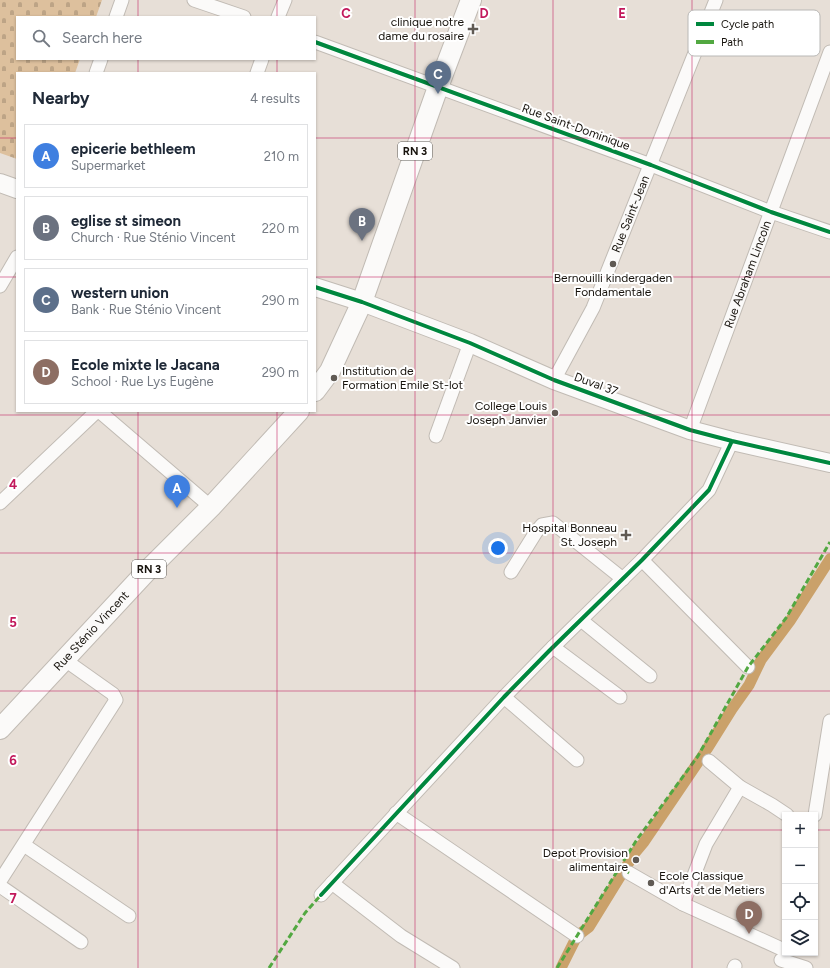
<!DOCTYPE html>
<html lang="en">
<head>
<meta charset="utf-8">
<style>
	body { margin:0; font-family:Figtree,sans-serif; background:#f2f2f3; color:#1f2937 }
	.controls { position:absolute; right:12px; bottom:12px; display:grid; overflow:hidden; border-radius:0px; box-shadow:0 1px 3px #0004 }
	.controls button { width:36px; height:36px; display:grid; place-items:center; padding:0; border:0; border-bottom:1px solid #e0e1e3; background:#fff; color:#1f2937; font:20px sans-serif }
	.you { position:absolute; left:498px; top:548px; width:14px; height:14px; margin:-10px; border:3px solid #fff; border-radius:50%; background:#1a73e8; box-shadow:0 0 0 6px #1a73e833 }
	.badge { display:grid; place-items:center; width:26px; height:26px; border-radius:50%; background:#d93025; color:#fff; font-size:13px; font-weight:700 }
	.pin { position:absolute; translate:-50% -33px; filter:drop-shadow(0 1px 2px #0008) }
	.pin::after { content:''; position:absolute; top:21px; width:14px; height:12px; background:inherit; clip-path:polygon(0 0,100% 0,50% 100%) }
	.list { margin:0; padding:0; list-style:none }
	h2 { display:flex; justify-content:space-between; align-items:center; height:52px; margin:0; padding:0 16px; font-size:17px }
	h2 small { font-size:13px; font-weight:400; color:#747a83 }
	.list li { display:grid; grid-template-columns:26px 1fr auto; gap:12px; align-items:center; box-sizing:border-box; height:64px; margin:0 8px 8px; padding:0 8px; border:1px solid #e0e1e3; border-radius:0px }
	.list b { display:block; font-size:15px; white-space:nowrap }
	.list p { margin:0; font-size:13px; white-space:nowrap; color:#747a83 }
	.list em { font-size:13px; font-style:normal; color:#747a83 }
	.icon { flex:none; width:22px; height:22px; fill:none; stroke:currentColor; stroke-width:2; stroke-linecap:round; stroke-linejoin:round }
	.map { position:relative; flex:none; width:830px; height:968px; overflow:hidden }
	.search { position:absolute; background:#fff; box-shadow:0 1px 3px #0004; left:16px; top:16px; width:300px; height:44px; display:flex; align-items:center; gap:10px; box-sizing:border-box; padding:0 14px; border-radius:0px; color:#747a83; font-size:15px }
	.panel { position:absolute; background:#fff; box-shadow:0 1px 3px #0004; left:16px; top:72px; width:300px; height:340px; border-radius:0px }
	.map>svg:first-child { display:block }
	.cemetery { fill:url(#cemetery-stones) }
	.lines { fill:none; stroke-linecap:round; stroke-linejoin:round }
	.canal { stroke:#caa16a; stroke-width:11 }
	.street-casing { stroke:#c1bbb4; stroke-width:15 }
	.secondary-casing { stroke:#c1bbb4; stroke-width:20 }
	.primary-casing { stroke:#c1bbb4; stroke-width:22 }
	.street { stroke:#fbfaf9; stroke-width:13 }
	.secondary { stroke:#fbfaf9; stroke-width:18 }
	.primary { stroke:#fbfaf9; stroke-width:20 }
	.quiet { stroke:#52a841; stroke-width:3; stroke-dasharray:6 3; stroke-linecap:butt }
	.cycleway-casing { stroke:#fff; stroke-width:6 }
	.cycleway { stroke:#00873e; stroke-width:4 }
	.grid { fill:none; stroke:#c2185b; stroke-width:1; stroke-opacity:0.55 }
	.poi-dot { fill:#605a54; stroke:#fff; stroke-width:1.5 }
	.labels { text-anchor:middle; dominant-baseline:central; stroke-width:4; stroke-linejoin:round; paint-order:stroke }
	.shield { fill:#fff; stroke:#5d5a56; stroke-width:1 }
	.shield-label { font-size:11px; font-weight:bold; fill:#17130d }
	.poi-label { font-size:12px; fill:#17130d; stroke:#fff; text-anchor:end }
	.street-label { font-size:12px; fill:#17130d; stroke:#fff }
	.key { fill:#fff; stroke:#b9b8b6; stroke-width:1 }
	.key-label { font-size:11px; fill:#17130d }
	.grid-label { font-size:13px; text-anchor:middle; font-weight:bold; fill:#c2185b; stroke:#fff; stroke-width:4; stroke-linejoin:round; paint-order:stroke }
</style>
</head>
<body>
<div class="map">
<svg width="830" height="968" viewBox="0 0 830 968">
	<defs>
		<pattern id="cemetery-stones" width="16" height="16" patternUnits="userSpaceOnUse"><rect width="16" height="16" fill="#ddc09d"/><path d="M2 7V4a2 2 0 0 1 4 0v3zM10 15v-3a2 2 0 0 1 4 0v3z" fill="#bda486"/></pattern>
	</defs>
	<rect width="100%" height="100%" fill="#e7dfd7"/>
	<!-- cemetery -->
	<path class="cemetery" d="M 0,0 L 102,0 L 96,17 L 17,17 L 17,59 L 80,59 L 75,73 L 17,73 L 17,159 L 0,153 Z"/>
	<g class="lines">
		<!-- canal -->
		<path class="canal" d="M 561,968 L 577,936 L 589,927 L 634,854 L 644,842 L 707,749 L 732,709 L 749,685 L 761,660 L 790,621 L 830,559"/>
		<defs>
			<g id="street">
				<path d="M 194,0 L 244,17"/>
				<path d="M 116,17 L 122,0"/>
				<path d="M 278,17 L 285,0"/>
				<path d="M 315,42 L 651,165 L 771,212 L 830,232"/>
				<path d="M 96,73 L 101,59"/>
				<path d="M 257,73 L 262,59"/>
				<path d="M 0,286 L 17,257"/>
				<path id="s1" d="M 554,380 L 593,308 L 716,0"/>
				<path d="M 99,411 L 211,507"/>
				<path id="s2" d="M 690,430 L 830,52"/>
				<path d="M 436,436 L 470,343"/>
				<path d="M 0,503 L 97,411"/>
				<path d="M 642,560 L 748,667"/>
				<path d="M 511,572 L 536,532 L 542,525 L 553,523 L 623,579"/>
				<path d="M 581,620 L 650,676"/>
				<path d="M 553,647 L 620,697"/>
				<path d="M 504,697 L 577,760"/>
				<path d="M 709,761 L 740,787 L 772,805 L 787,815"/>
				<path d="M 396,813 L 577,936"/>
				<path d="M 815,815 L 830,721"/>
				<path d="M 24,845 L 129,916"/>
				<path d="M 629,873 L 683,904 L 784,950"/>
				<path d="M 0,881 L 116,700 L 113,694 L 65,660"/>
				<path d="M 332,883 L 401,936 L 453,968"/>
				<path d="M 0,886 L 81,942"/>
				<path d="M 321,895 L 504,697 L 549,651 L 642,560 L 709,490 L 732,441"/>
				<path d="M 683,904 L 706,844 L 740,787"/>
				<path d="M 781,960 L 806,968"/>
				<path d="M 734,968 L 735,966"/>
			</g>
			<path id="secondary" d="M 0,183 L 17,189
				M 315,287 L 362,302 L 470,343 L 554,380 L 690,430 L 732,441 L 830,463"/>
			<g id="primary">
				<path d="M 315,391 L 330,371 L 362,302 L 438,87 L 471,0"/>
				<path id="s3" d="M 0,729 L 146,572 L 211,507 L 299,411"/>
			</g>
		</defs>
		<!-- street casing -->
		<use href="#street" class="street-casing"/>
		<!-- secondary casing -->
		<use href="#secondary" class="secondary-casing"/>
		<!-- primary casing -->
		<use href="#primary" class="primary-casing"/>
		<!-- street -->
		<use href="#street" class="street"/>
		<!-- secondary -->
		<use href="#secondary" class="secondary"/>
		<!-- primary -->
		<use href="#primary" class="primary"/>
		<!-- quiet -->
		<path class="quiet" d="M 620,868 L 629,873
			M 269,968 L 305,913 L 321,895
			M 557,968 L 636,841 L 698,756 L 748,667 L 786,618 L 830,542"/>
		<defs>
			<path id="cycleway" d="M 315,42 L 651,165 L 771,212 L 830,232
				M 315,287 L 362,302 L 470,343 L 554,380 L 690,430 L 732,441 L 830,463
				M 321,895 L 504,697 L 549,651 L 642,560 L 709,490 L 732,441"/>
		</defs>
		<!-- cycleway casing -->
		<use href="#cycleway" class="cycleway-casing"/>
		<!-- cycleway -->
		<use href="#cycleway" class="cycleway"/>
	</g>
	<!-- grid -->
	<path class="grid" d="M 138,0 L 138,17M 277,0 L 277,17M 415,0 L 415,968M 553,0 L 553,968M 692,0 L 692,968M 138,59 L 138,73M 277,59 L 277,73M 0,138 L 17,138M 315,138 L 830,138M 0,277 L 17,277M 315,277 L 830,277M 138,411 L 138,968M 277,411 L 277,968M 0,415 L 830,415M 0,553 L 830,553M 0,691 L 830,691M 0,830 L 785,830M 815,830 L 830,830"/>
	<!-- markers -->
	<g class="poi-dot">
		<path d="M471 23h4v4h4v4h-4v4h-4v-4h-4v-4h4z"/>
		<circle cx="613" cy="264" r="4"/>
		<circle cx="334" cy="378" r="4"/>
		<circle cx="555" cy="413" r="4"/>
		<path d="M624 529h4v4h4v4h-4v4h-4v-4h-4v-4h4z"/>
		<circle cx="636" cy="860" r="4"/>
		<circle cx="651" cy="883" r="4"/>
	</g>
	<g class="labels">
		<!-- shield labels -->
		<g class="shield">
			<rect x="398" y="142" width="34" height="18" rx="3"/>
			<rect x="132" y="560" width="34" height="18" rx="3"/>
		</g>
		<g class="shield-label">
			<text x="415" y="151">RN 3</text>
			<text x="149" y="569">RN 3</text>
		</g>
		<!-- poi labels -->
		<g class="poi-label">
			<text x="464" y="22">clinique notre<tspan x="464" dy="14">dame du rosaire</tspan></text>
			<text x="613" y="278" text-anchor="middle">Bernouilli kindergaden<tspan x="613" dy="14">Fondamentale</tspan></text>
			<text x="342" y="371" text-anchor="start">Institution de<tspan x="342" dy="14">Formation Emile St-lot</tspan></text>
			<text x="547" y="406">College Louis<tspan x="547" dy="14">Joseph Janvier</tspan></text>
			<text x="617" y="528">Hospital Bonneau<tspan x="617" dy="14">St. Joseph</tspan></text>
			<text x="628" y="853">Depot Provision<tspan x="628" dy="14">alimentaire</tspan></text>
			<text x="659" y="876" text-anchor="start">Ecole Classique<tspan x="659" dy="14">d'Arts et de Metiers</tspan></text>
		</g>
		<!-- street labels -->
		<g class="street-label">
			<text transform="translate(576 127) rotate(20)">Rue Saint-Dominique</text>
			<text stroke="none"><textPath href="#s1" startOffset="183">Rue Saint-Jean</textPath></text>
			<text stroke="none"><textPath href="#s2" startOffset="166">Rue Abraham Lincoln</textPath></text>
			<text transform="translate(596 384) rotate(20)">Duval 37</text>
			<text stroke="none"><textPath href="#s3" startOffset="134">Rue Sténio Vincent</textPath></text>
		</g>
	</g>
	<!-- legend -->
	<rect x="688" y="10" width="132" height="46" rx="6" class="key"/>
	<rect x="696" y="22" width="18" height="4" fill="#00873e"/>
	<rect x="696" y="40" width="18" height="4" fill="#52a841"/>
	<g class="key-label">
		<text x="721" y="28">Cycle path</text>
		<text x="721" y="46">Path</text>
	</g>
	<g class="grid-label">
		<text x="346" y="18">C</text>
		<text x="484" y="18">D</text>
		<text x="622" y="18">E</text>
		<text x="13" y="489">4</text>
		<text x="13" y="627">5</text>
		<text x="13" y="765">6</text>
		<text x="13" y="903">7</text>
	</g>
</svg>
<div class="controls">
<button>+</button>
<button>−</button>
<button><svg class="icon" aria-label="locate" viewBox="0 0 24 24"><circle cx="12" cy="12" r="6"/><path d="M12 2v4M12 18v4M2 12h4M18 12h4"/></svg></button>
<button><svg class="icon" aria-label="layers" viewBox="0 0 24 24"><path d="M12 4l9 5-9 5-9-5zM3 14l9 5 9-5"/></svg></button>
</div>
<div class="you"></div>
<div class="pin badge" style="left:177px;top:508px;background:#3f7fe0">A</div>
<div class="pin badge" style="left:362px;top:241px;background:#6b7280">B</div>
<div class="pin badge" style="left:438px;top:94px;background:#5c6f8a">C</div>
<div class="pin badge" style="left:749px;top:934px;background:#8d6e63">D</div>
<div class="search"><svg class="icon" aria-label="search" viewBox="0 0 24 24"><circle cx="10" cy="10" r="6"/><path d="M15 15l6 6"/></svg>Search here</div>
<section class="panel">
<h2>Nearby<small>4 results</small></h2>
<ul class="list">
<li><span class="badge" style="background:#3f7fe0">A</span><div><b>epicerie bethleem</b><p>Supermarket</p></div><em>210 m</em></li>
<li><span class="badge" style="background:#6b7280">B</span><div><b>eglise st simeon</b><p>Church · Rue Sténio Vincent</p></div><em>220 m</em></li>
<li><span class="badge" style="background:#5c6f8a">C</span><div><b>western union</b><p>Bank · Rue Sténio Vincent</p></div><em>290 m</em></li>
<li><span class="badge" style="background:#8d6e63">D</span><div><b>Ecole mixte le Jacana</b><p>School · Rue Lys Eugène</p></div><em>290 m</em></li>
</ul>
</section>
</div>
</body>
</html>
